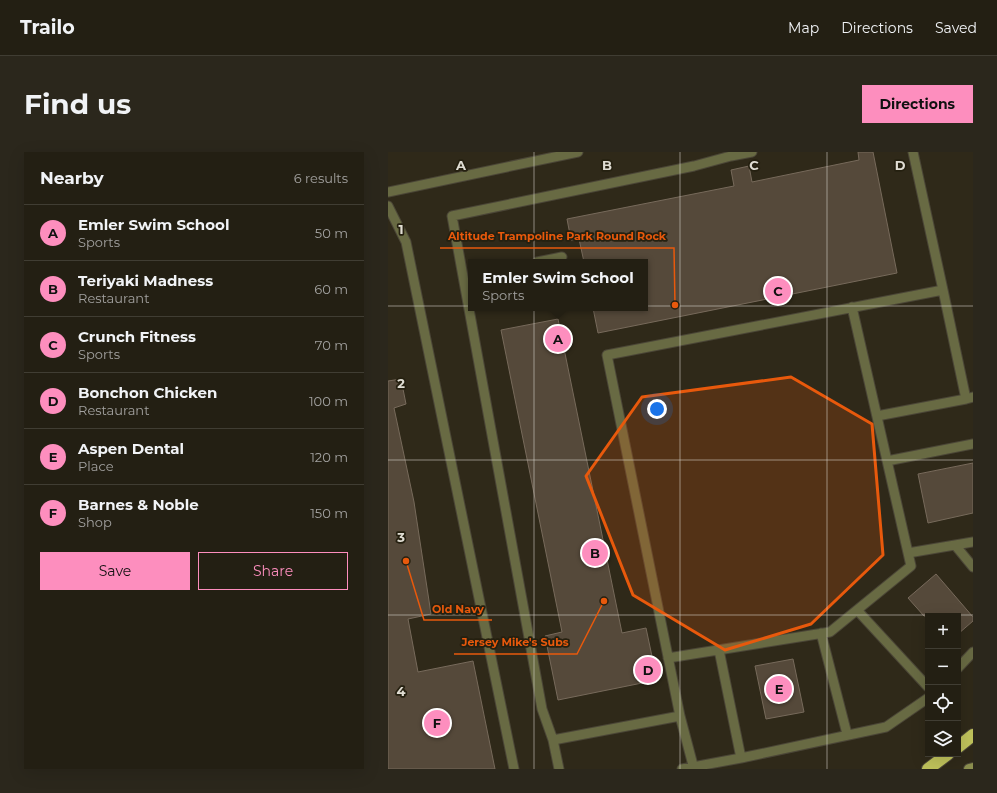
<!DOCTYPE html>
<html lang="en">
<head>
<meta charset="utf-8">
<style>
	body { margin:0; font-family:Montserrat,sans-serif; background:#2b271c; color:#f1f3f6 }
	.controls { position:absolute; right:12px; bottom:12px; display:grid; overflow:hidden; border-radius:0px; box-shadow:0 4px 16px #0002 }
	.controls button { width:36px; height:36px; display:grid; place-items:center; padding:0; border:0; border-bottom:1px solid #403d33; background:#231f13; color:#f1f3f6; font:20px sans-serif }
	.you { position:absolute; left:269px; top:257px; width:14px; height:14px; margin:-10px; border:3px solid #fff; border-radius:50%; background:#1a73e8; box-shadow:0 0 0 6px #1a73e833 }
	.badge { display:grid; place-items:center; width:26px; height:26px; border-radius:50%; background:#fd8ebe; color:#111; font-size:13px; font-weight:700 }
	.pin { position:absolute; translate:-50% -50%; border:2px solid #fff; box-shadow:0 1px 4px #0006 }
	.popup { position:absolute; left:80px; top:107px; width:180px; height:52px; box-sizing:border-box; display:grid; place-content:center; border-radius:0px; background:#231f13; filter:drop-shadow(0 1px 3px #0005); font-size:13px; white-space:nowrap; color:#a3a2a0 }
	.popup b { font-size:15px; color:#f1f3f6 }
	.popup::after { content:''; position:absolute; left:50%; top:100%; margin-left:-8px; border:8px solid transparent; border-top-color:#231f13 }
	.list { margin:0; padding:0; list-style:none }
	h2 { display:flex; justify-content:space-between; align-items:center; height:52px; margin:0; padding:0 16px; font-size:17px }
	h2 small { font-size:13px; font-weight:400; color:#a3a2a0 }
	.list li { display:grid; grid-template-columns:26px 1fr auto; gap:12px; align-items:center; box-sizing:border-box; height:56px; padding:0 16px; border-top:1px solid #403d33 }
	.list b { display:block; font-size:15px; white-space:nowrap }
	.list p { margin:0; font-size:13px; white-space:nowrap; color:#a3a2a0 }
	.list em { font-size:13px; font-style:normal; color:#a3a2a0 }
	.actions { display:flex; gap:8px; padding:12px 16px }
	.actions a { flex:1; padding:9px 0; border:1px solid #fd8ebe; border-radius:0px; text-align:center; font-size:14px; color:#fd8ebe }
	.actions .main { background:#fd8ebe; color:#111 }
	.icon { flex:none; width:22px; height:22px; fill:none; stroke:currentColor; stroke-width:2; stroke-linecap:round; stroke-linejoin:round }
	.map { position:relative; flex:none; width:585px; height:617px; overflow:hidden; border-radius:0px }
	header { display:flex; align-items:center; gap:24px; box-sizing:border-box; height:56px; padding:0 20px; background:#231f13; border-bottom:1px solid #403d33 }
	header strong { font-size:19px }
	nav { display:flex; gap:22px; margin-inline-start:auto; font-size:14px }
	.intro { display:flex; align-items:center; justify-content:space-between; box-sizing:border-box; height:96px; padding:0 24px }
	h1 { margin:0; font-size:28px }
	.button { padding:10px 18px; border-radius:0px; background:#fd8ebe; color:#111; font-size:14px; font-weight:700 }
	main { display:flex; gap:24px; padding:0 24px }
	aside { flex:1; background:#231f13; border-radius:0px; box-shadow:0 4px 16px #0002 }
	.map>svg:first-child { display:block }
	.building { fill:#55493a; stroke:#776a5b }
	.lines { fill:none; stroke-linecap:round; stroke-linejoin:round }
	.service-casing { stroke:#4b4637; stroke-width:11 }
	.secondary-casing { stroke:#4b4637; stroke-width:12 }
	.motorway-casing { stroke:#4b4637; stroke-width:14 }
	.service { stroke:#686a43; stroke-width:9 }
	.secondary { stroke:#8b8e4e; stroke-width:10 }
	.motorway { stroke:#bfc25b; stroke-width:12 }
	.marked { fill:#e8590c; fill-opacity:0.2; stroke:#e8590c; stroke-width:3; stroke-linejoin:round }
	.grid { fill:none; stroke:#e0ddd3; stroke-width:1; stroke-opacity:0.55 }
	.grid-label { font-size:13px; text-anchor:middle; font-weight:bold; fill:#e0ddd3; stroke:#252010; stroke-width:3.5; stroke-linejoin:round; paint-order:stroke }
	.leader { fill:none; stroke:#e8590c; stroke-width:1.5 }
	.callout-dot { fill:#e8590c; stroke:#252010; stroke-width:1.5 }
	.callout-label { font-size:11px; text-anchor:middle; font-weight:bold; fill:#e8590c; stroke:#252010; stroke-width:3.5; stroke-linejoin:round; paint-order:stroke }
</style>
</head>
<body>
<header>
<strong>Trailo</strong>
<nav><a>Map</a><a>Directions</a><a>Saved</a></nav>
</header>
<div class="intro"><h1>Find us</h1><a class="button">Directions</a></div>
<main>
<aside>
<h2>Nearby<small>6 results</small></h2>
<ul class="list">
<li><span class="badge">A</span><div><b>Emler Swim School</b><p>Sports</p></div><em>50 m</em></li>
<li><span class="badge">B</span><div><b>Teriyaki Madness</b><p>Restaurant</p></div><em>60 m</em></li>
<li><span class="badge">C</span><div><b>Crunch Fitness</b><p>Sports</p></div><em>70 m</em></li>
<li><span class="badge">D</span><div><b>Bonchon Chicken</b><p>Restaurant</p></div><em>100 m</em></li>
<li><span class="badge">E</span><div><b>Aspen Dental</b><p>Place</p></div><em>120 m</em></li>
<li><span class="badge">F</span><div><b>Barnes &amp; Noble</b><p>Shop</p></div><em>150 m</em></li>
</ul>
<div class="actions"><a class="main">Save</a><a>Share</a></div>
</aside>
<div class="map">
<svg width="585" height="617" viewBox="0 0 585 617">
	<rect width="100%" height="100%" fill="#2f2919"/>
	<!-- building -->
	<path class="building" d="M 470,0 L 485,0 L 509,121 L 210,181 L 205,156 L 257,156 L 257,110 L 196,110 L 191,87 L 183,88 L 179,67 L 346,34 L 343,18 L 361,14 L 364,30 L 471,8 Z
		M 170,167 L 234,481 L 258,476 L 269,528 L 170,548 L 157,484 L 174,480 L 113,178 Z
		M 13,227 L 18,252 L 6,256 L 26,350 L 43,462 L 20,467 L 30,520 L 85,509 L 107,617 L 0,617 L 0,229 Z
		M 585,311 L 585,361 L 540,371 L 530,322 Z
		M 548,422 L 585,465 L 585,469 L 570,482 L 570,464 L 536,464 L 520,446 Z
		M 405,507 L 416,560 L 378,567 L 367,514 Z"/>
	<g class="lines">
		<defs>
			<path id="service" d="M 525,0 L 555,138
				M 0,40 L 190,0
				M 0,54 L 18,90 L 126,617
				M 149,110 L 174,105
				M 489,264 L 578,247
				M 499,309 L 585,292
				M 567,393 L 585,415
				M 520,401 L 585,390
				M 469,458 L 540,535
				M 433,481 L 459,582
				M 331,498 L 353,606
				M 280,506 L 442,480 L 523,414 L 464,155
				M 570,516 L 585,500
				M 292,564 L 165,588 L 154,557 L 64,64 L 306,14 L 343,4 L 364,0
				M 165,588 L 171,617
				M 294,617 L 353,606 L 498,575 L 540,546
				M 306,617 L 292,564 L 219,203 L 555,138 L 578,247 L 585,245"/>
			<path id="secondary" d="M 581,617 L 585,616"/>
			<path id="motorway" d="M 570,595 L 585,583
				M 540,617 L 560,602"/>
		</defs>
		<!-- service casing -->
		<use href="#service" class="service-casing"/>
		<!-- secondary casing -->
		<use href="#secondary" class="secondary-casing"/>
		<!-- motorway casing -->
		<use href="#motorway" class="motorway-casing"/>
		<!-- service -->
		<use href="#service" class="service"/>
		<!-- secondary -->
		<use href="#secondary" class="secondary"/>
		<!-- motorway -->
		<use href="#motorway" class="motorway"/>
	</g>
	<!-- marked area -->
	<path class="marked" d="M 403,225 L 484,272 L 495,403 L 423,472 L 337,498 L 245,443 L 198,324 L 254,245 Z"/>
	<!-- grid -->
	<path class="grid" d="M 146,0 L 146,617M 292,0 L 292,617M 439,0 L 439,617M 0,154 L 585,154M 0,308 L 585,308M 0,463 L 585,463"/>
	<g class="grid-label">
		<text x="73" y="18">A</text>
		<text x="219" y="18">B</text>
		<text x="366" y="18">C</text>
		<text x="512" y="18">D</text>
		<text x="13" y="82">1</text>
		<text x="13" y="236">2</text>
		<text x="13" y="390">3</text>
		<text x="13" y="544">4</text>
	</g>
	<!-- callouts -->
	<path class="leader" d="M287 153L286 96H52M18 409L36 468H104M216 449L189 502H66"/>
	<g class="callout-dot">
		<circle cx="287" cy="153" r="4"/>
		<circle cx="18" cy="409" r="4"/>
		<circle cx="216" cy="449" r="4"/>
	</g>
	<g class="callout-label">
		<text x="169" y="88">Altitude Trampoline Park Round Rock</text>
		<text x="70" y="461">Old Navy</text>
		<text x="127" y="494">Jersey Mike's Subs</text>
	</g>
</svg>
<div class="controls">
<button>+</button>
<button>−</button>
<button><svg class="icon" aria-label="locate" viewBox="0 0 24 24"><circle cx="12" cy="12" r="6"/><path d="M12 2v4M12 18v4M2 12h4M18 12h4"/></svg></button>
<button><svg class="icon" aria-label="layers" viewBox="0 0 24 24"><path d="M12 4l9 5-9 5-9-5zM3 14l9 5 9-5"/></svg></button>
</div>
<div class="you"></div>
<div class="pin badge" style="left:170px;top:187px">A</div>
<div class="popup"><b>Emler Swim School</b>Sports</div>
<div class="pin badge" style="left:207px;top:401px">B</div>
<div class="pin badge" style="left:390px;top:139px">C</div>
<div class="pin badge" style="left:260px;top:518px">D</div>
<div class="pin badge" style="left:391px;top:537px">E</div>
<div class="pin badge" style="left:49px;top:571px">F</div>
</div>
</main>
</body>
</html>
